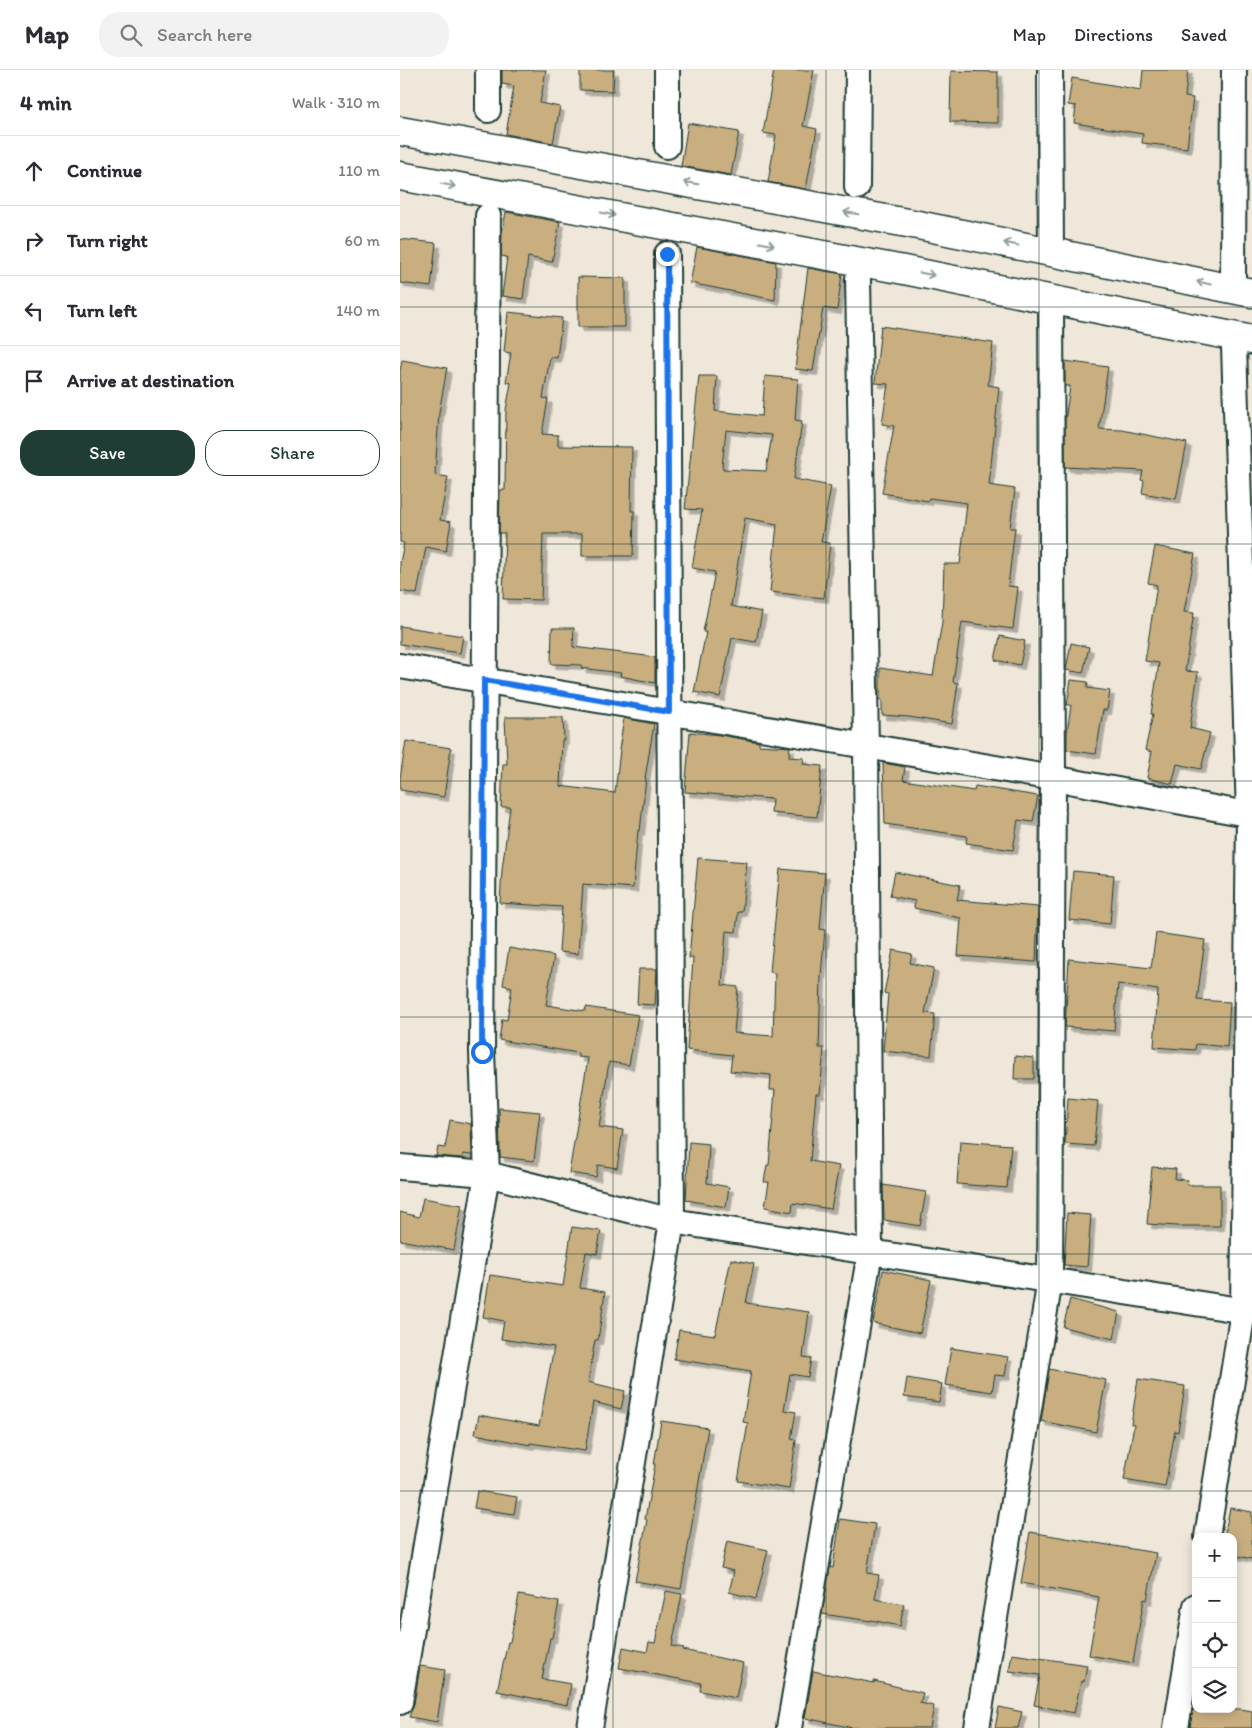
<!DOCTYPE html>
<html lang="en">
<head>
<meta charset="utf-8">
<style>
	body { margin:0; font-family:Itim,sans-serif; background:#f2f2f3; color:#2b2b33 }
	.controls { position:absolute; right:15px; bottom:15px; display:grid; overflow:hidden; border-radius:10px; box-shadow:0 2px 12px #0003 }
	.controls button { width:45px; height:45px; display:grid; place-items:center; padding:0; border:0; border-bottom:1px solid #e1e1e2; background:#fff; color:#2b2b33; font:25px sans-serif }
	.stop { position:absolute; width:15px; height:15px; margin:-11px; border:4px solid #1a73e8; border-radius:50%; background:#fff }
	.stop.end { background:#1a73e8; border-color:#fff; box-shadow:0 1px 5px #0008 }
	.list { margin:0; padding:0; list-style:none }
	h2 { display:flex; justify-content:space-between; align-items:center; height:65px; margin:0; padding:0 20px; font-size:21px }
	h2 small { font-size:16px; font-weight:400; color:#7c7c81 }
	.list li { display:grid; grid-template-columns:32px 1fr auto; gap:15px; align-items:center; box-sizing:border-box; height:70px; padding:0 20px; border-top:1px solid #e1e1e2 }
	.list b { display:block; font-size:19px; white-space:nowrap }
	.list em { font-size:16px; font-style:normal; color:#7c7c81 }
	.actions { display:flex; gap:10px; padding:15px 20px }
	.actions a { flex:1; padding:11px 0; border:1px solid #1f3d34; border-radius:20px; text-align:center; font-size:18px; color:#1f3d34 }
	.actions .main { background:#1f3d34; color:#fff }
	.icon { flex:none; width:28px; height:28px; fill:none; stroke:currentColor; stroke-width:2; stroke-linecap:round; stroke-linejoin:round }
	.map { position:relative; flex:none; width:852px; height:1658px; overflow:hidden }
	header { display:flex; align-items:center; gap:30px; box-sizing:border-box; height:70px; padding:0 25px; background:#fff; border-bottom:1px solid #e1e1e2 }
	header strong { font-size:24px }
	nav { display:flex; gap:28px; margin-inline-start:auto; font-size:18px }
	.search { width:350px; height:45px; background:#f2f2f3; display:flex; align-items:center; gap:12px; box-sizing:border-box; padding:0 18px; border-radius:20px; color:#7c7c81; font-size:19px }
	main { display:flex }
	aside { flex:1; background:#fff }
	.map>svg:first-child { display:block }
	.building { fill:#c9ae7f; stroke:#1f3d34; fill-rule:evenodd; filter:url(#shadow) }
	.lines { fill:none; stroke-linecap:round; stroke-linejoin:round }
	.street-casing { stroke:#1f3d34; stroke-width:28 }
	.secondary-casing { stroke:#1f3d34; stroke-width:31 }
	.street { stroke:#fff; stroke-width:24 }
	.secondary { stroke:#fff; stroke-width:28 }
	.oneway { stroke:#8f9e9a }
	.route { stroke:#1a73e8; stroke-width:6 }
	.grid { fill:none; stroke:#1f3d34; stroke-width:1; stroke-opacity:0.55 }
</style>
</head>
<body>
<header>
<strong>Map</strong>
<div class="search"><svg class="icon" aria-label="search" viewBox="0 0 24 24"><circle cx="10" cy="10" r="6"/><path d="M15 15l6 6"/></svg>Search here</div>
<nav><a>Map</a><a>Directions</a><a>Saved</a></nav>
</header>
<main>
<aside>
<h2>4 min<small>Walk · 310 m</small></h2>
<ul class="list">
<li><svg class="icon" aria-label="ahead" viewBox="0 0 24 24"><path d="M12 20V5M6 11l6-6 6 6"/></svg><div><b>Continue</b></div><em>110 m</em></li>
<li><svg class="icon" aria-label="right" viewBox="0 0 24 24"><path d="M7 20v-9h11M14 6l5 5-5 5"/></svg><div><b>Turn right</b></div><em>60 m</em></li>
<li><svg class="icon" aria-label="left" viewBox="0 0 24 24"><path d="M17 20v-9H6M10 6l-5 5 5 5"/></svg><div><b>Turn left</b></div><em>140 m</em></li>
<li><svg class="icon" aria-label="arrive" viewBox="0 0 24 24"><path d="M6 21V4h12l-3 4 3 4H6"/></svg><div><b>Arrive at destination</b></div></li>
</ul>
<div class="actions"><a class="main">Save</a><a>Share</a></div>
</aside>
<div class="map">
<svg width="852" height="1658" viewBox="0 0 852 1658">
	<defs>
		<filter id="shadow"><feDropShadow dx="4.5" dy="4.5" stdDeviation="0" flood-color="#0004"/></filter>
	</defs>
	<rect width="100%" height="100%" fill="#efe7d9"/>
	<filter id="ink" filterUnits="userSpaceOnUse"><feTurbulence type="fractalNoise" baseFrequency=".02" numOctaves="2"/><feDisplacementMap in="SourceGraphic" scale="10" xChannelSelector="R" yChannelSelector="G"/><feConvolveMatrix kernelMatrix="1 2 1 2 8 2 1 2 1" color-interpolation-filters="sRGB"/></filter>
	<g filter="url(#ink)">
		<!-- building -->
		<path class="building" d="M 102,0 L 146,0 L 140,33 L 160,37 L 153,73 L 106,64 L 114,16 L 102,14 Z
			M 180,0 L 214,0 L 213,21 L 180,20 Z
			M 374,0 L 414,0 L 403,56 L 417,59 L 406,119 L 368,112 L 376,65 L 363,63 Z
			M 743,0 L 788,0 L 785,27 L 793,28 L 787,78 L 742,73 L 743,64 L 674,53 L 676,36 L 668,35 L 672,8 L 741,20 Z
			M 551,1 L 598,2 L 598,53 L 550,52 Z
			M 288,53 L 339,62 L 331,105 L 281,96 Z
			M 106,142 L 160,152 L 152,192 L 128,187 L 123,229 L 102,226 L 107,187 L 101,186 L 102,163 Z
			M 0,169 L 36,173 L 31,217 L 0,213 Z
			M 297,177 L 376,192 L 375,230 L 290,213 Z
			M 408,198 L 442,204 L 437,240 L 423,238 L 413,301 L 395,299 Z
			M 178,207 L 225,208 L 225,257 L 178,257 Z
			M 108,242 L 162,248 L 157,288 L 150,287 L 143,328 L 148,329 L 142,364 L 158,365 L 158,376 L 232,377 L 231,441 L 234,441 L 233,486 L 182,486 L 182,464 L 143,464 L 141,530 L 103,529 L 105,463 L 99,463 L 100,420 L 105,420 L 106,340 L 111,313 L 106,312 L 111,283 L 104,282 Z
			M 481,256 L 593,273 L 588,315 L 599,317 L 589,415 L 615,419 L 610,458 L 615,458 L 608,516 L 618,517 L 613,559 L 562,552 L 553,612 L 558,613 L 552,654 L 509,647 L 482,645 L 482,630 L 480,630 L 480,598 L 533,606 L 542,552 L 544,494 L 560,494 L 567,433 L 529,428 L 528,431 L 482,423 L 494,356 L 482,354 L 488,314 L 475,313 Z
			M 2,290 L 47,298 L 39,343 L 35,405 L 48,407 L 40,450 L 51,452 L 46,481 L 26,477 L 17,524 L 0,521 L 0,493 L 4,473 L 0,472 L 0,301 Z
			M 665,291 L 708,297 L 699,359 L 722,360 L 787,373 L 776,429 L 742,423 L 744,411 L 741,410 L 743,401 L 665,397 L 665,351 L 670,316 L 665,316 Z
			M 299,306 L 317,306 L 315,341 L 362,346 L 365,306 L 398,309 L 395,350 L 402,351 L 394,409 L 431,416 L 421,472 L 430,473 L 424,528 L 370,522 L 377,454 L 345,448 L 331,536 L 362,542 L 356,572 L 332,568 L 320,627 L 294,622 L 306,562 L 303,562 L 315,502 L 292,498 L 302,440 L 285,439 ZM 326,360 L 372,365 L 366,401 L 323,399 L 323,397 L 322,397 Z
			M 755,476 L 795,484 L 784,542 L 794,543 L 785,601 L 798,602 L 790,658 L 810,663 L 801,699 L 777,694 L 772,714 L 747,708 L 752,682 L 745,680 L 753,644 L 751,644 L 759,593 L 745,591 L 757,515 L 748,513 Z
			M 0,556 L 63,566 L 60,583 L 0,574 Z
			M 152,558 L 174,558 L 173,577 L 255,587 L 255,613 L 220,606 L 221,603 L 181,598 L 182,595 L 151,594 Z
			M 600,566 L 625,571 L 620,595 L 595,590 Z
			M 671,573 L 689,577 L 683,603 L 666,600 Z
			M 671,610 L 688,612 L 687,618 L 710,621 L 707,640 L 703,640 L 696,684 L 667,680 L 667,663 L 671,635 L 667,635 Z
			M 105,647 L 163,647 L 164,670 L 162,670 L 160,716 L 215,723 L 220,680 L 219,680 L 224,648 L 254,654 L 245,708 L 246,708 L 240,761 L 238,760 L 233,818 L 183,814 L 178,884 L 159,882 L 162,837 L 100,833 L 102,800 L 110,737 L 101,737 L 103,694 L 107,694 Z
			M 290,662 L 320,665 L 359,672 L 359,675 L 390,677 L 389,687 L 404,688 L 403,694 L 422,696 L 417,747 L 371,743 L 372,729 L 285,722 Z
			M 6,671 L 51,678 L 44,727 L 0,720 L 0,708 Z
			M 483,693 L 505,697 L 503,710 L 574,721 L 575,716 L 638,726 L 633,752 L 618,750 L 613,780 L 566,773 L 567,766 L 485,754 Z
			M 298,788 L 347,792 L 342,842 L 338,842 L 336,862 L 326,861 L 322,915 L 338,917 L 334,963 L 373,966 L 375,903 L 370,902 L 380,799 L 425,803 L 420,859 L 425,860 L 421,906 L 419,978 L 424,978 L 420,1024 L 416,1024 L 410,1091 L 439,1096 L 431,1139 L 393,1133 L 392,1142 L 365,1137 L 369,1112 L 364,1112 L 367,1095 L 369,1095 L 375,1020 L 370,1020 L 371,1005 L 330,1001 L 332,985 L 287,980 L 293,888 L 289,888 Z
			M 673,801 L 714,805 L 710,854 L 669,850 Z
			M 495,802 L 560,815 L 557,830 L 638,837 L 636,892 L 558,886 L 561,848 L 514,838 L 515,831 L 490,826 Z
			M 756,863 L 805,870 L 797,930 L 830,932 L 827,977 L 796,974 L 795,980 L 754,977 L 758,920 L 718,914 L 714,961 L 665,957 L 669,889 L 751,898 Z
			M 109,878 L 154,886 L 146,935 L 185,941 L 186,937 L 238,945 L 229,995 L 209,992 L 199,1057 L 223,1060 L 217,1098 L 198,1095 L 196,1107 L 169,1103 L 188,988 L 178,987 L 178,983 L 99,970 L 102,949 L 107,950 L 112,917 L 103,915 Z
			M 493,880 L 512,884 L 510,893 L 534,898 L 525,943 L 535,944 L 531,986 L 483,981 L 488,924 L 484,923 Z
			M 239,899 L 257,899 L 255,935 L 237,934 Z
			M 615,986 L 634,988 L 634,1009 L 614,1009 Z
			M 668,1028 L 698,1031 L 694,1076 L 665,1074 Z
			M 99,1038 L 140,1042 L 134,1091 L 100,1087 Z
			M 50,1050 L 71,1054 L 72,1085 L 63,1084 L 62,1088 L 36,1086 L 38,1077 L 45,1078 Z
			M 560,1071 L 611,1075 L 607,1118 L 557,1114 Z
			M 289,1072 L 309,1074 L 307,1113 L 329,1117 L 326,1137 L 286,1130 Z
			M 752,1097 L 776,1099 L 775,1109 L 788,1110 L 787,1115 L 820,1115 L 820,1156 L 777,1156 L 747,1154 Z
			M 483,1115 L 526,1122 L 520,1156 L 484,1150 Z
			M 23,1128 L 62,1135 L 54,1180 L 0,1170 L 0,1142 L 19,1147 Z
			M 667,1143 L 691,1145 L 687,1197 L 664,1195 Z
			M 172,1157 L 201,1161 L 197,1184 L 186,1182 L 180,1218 L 205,1222 L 198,1270 L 195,1270 L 188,1312 L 225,1321 L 221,1339 L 193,1332 L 185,1381 L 130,1373 L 130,1375 L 75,1364 L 79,1345 L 139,1356 L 154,1277 L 101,1269 L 104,1251 L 83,1247 L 90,1205 L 163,1216 Z
			M 331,1189 L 354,1194 L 346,1233 L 409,1242 L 403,1287 L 411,1288 L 408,1307 L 390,1304 L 384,1340 L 396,1342 L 391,1369 L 396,1370 L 389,1419 L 338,1411 L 348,1353 L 343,1352 L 351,1301 L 274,1289 L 279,1260 L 315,1265 Z
			M 483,1200 L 531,1210 L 520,1263 L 473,1253 Z
			M 670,1229 L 719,1242 L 714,1269 L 663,1257 Z
			M 551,1278 L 608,1287 L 605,1306 L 595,1305 L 592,1322 L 545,1315 Z
			M 649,1299 L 706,1310 L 696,1362 L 641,1351 Z
			M 507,1308 L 542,1314 L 539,1332 L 504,1327 Z
			M 738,1309 L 785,1316 L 778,1362 L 775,1361 L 765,1417 L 724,1410 L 734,1355 L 731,1354 Z
			M 261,1351 L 308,1358 L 281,1519 L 235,1511 L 247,1450 L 245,1449 L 255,1395 L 254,1395 Z
			M 77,1421 L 117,1427 L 114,1444 L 74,1438 Z
			M 830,1438 L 852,1442 L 852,1489 L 833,1485 L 833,1467 L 824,1467 Z
			M 440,1449 L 475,1454 L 467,1503 L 479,1505 L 475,1529 L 504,1534 L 500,1556 L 471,1550 L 471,1551 L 422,1544 L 430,1497 L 433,1498 Z
			M 630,1462 L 756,1483 L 747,1530 L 744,1529 L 733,1593 L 689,1585 L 699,1527 L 621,1513 Z
			M 327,1471 L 368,1480 L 356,1529 L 329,1522 L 334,1501 L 321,1498 Z
			M 266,1521 L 282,1524 L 272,1576 L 284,1578 L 283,1580 L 343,1593 L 336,1628 L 300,1621 L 301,1613 L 219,1598 L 223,1577 L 247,1582 L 249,1572 L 255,1573 Z
			M 119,1525 L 159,1532 L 152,1568 L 150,1568 L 142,1609 L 171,1614 L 167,1635 L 97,1621 L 108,1572 L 110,1572 Z
			M 612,1584 L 687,1595 L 684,1612 L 681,1611 L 674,1643 L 634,1635 L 640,1605 L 609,1601 Z
			M 20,1596 L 45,1600 L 37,1652 L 9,1647 L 14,1634 Z
			M 413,1601 L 474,1613 L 474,1611 L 523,1623 L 520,1633 L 534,1636 L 530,1658 L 453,1658 L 405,1648 Z
			M 599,1637 L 622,1642 L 618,1658 L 595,1658 Z
			M 793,1639 L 841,1639 L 852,1641 L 852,1658 L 797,1658 L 790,1657 Z"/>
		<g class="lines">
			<defs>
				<path id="street" d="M 88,0 L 88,40
					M 650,0 L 651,183
					M 267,76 L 267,0
					M 457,117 L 458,0
					M 833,208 L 834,0
					M 0,596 L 653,708 L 852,745
					M 0,1097 L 87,1104 L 272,1151 L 852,1242
					M 807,1467 L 843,1241 L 849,745 L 834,276
					M 0,1632 L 87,1104 L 82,982 L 88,146
					M 190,1658 L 272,1151 L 267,184
					M 389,1658 L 470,1182 L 466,676 L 458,208
					M 577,1658 L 650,1210 L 653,708 L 651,229
					M 776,1658 L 796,1536"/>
				<path id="secondary" d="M 0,61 L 513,154 L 852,223
					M 0,106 L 504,200 L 852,270"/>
			</defs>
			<!-- street casing -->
			<use href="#street" class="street-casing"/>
			<!-- secondary casing -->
			<use href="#secondary" class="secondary-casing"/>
			<!-- street -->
			<use href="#street" class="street"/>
			<!-- secondary -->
			<use href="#secondary" class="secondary"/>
		</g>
		<!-- one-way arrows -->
		<defs><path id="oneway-shaft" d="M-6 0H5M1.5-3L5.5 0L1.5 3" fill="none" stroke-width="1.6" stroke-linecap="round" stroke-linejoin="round" transform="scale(1.25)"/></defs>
		<g class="oneway">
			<use href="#oneway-shaft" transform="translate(291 113) rotate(-170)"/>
			<use href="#oneway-shaft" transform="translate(48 115) rotate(11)"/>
			<use href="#oneway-shaft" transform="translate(451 143) rotate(-170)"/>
			<use href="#oneway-shaft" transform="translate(208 144) rotate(11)"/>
			<use href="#oneway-shaft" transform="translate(367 174) rotate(11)"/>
			<use href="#oneway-shaft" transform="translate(611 174) rotate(-168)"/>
			<use href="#oneway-shaft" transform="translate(527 204) rotate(11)"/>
			<use href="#oneway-shaft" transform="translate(804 213) rotate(-169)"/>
		</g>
	</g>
	<g class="lines" filter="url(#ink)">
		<!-- route -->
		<path class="route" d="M 82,982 L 84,610 L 269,642 L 267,184"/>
	</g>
	<!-- grid -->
	<path class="grid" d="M 213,0 L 213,1658M 426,0 L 426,1658M 639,0 L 639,1658M 0,237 L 852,237M 0,474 L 852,474M 0,711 L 852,711M 0,947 L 852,947M 0,1184 L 852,1184M 0,1421 L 852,1421"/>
</svg>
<div class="controls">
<button>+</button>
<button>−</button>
<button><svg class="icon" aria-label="locate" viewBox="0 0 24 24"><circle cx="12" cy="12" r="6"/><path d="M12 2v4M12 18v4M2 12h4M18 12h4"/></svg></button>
<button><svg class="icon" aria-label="layers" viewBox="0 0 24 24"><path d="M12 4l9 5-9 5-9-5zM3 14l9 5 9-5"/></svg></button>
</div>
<div class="stop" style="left:82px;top:982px"></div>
<div class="stop end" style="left:267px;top:184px"></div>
</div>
</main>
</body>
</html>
